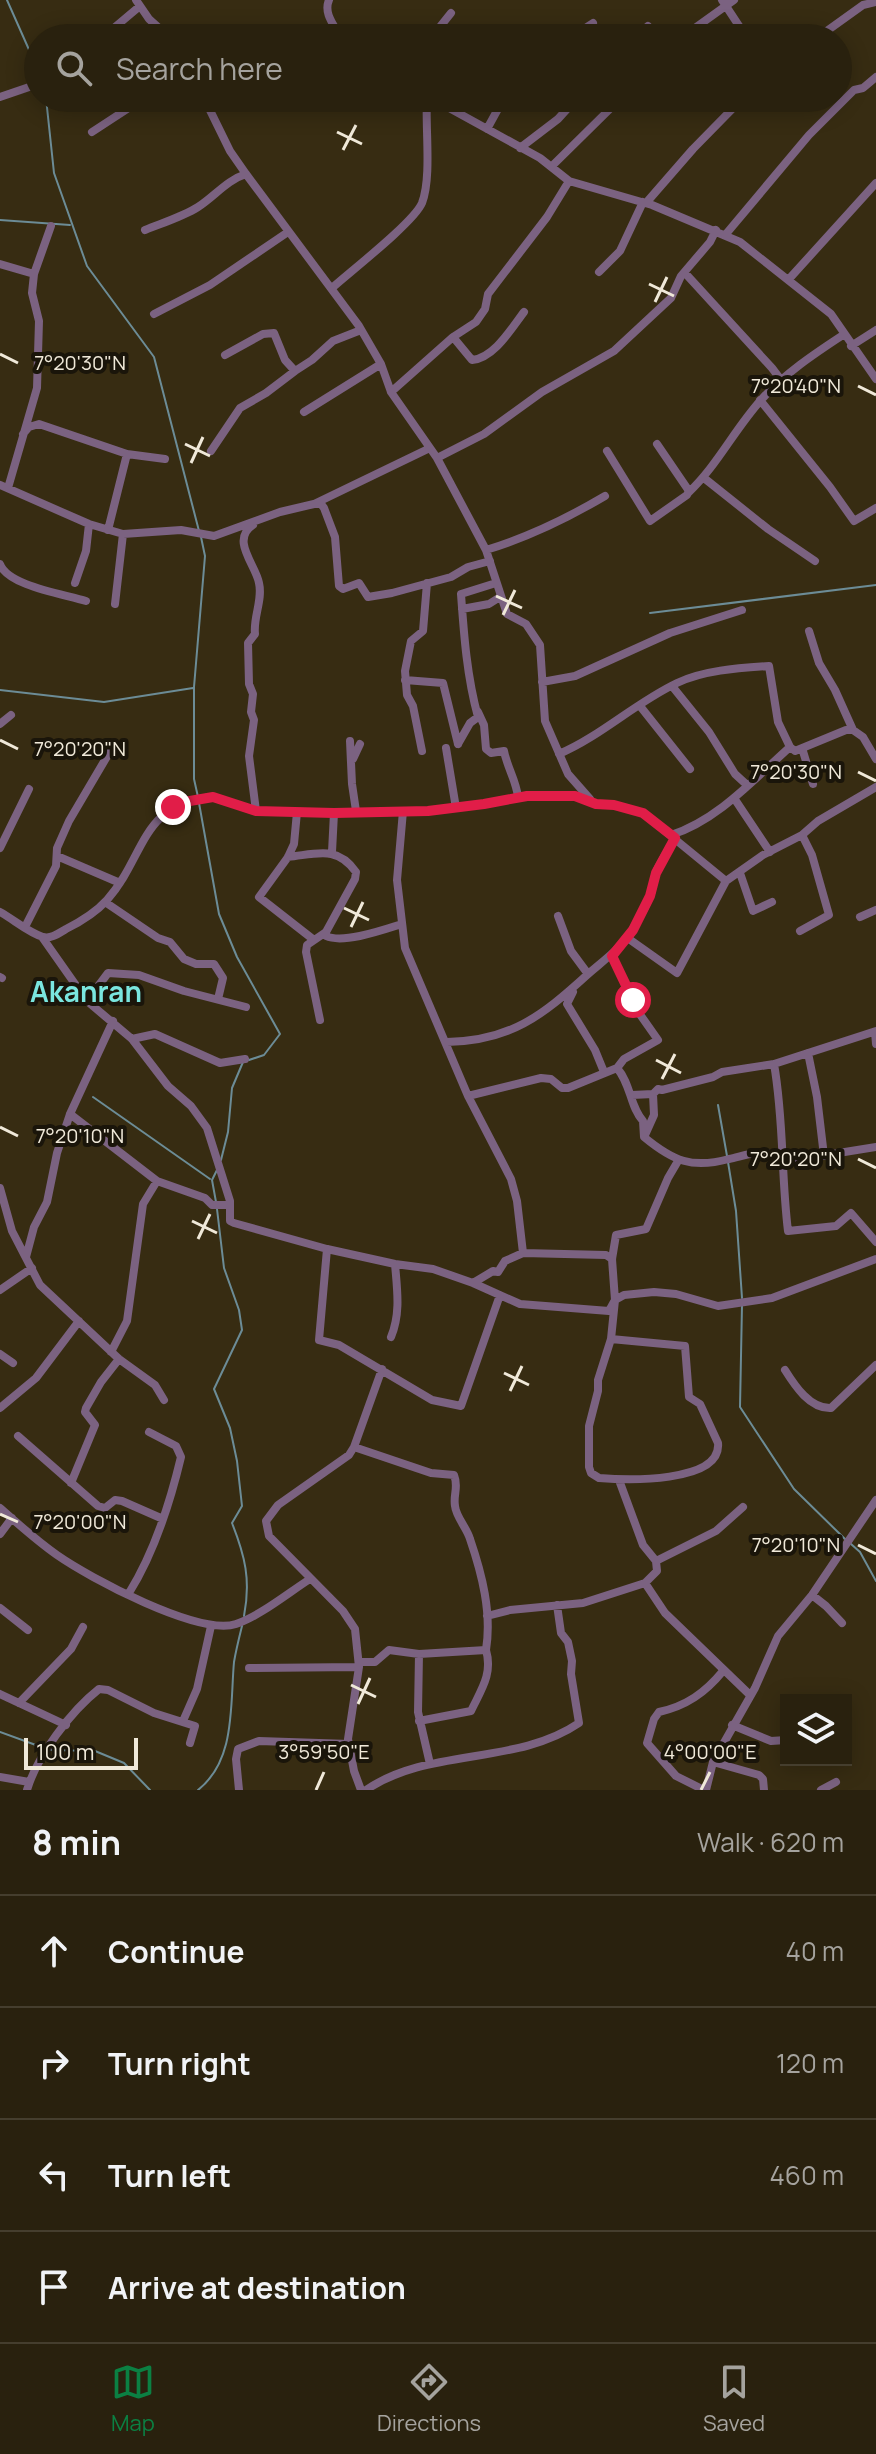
<!DOCTYPE html>
<html lang="en">
<head>
<meta charset="utf-8">
<style>
	body { margin:0; font-family:Manrope,sans-serif; background:#352e1c; color:#f1f3f6 }
	.controls { position:absolute; right:24px; bottom:24px; display:grid; overflow:hidden; border-radius:0px; box-shadow:0 4px 20px #0003 }
	.controls button { width:72px; height:72px; display:grid; place-items:center; padding:0; border:0; border-bottom:2px solid #453e2e; background:#29210e; color:#f1f3f6; font:40px sans-serif }
	.scale { position:absolute; left:24px; bottom:20px; width:114px; box-sizing:border-box; padding-left:8px; border:4px solid #f0e9d9; border-top:0; font-size:22px; line-height:28px; white-space:nowrap; color:#f0e9d9; -webkit-text-stroke:6px #1a150a; paint-order:stroke }
	.stop { position:absolute; width:24px; height:24px; margin:-18px; border:6px solid #e11d48; border-radius:50%; background:#fff }
	.stop.end { background:#e11d48; border-color:#fff; box-shadow:0 2px 8px #0008 }
	.list { margin:0; padding:0; list-style:none }
	h2 { display:flex; justify-content:space-between; align-items:center; height:104px; margin:0; padding:0 32px; font-size:34px }
	h2 small { font-size:26px; font-weight:400; color:#a5a39e }
	.list li { display:grid; grid-template-columns:52px 1fr auto; gap:24px; align-items:center; box-sizing:border-box; height:112px; padding:0 32px; border-top:2px solid #453e2e }
	.list b { display:block; font-size:30px; white-space:nowrap }
	.list em { font-size:26px; font-style:normal; color:#a5a39e }
	.icon { flex:none; width:44px; height:44px; fill:none; stroke:currentColor; stroke-width:2; stroke-linecap:round; stroke-linejoin:round }
	.map { position:relative; flex:none; width:876px; height:1790px; overflow:hidden }
	.search { position:absolute; background:#29210e; box-shadow:0 4px 20px #0003; left:24px; right:24px; top:24px; height:88px; display:flex; align-items:center; gap:20px; box-sizing:border-box; padding:0 28px; border-radius:44px; color:#a5a39e; font-size:30px }
	.sheet { height:552px; background:#29210e }
	nav { display:flex; justify-content:space-around; align-items:center; box-sizing:border-box; height:112px; border-top:2px solid #453e2e; background:#29210e; font-size:22px; color:#a5a39e }
	nav a { display:grid; justify-items:center; gap:4px }
	nav .on { color:#0b8043 }
	.map>svg:first-child { display:block }
	.lines { fill:none; stroke-linecap:round; stroke-linejoin:round }
	.stream { stroke:#6c8c96; stroke-width:2 }
	.minor { stroke:#7b6281; stroke-width:8 }
	.route { stroke:#e11d48; stroke-width:10 }
	.ticks { fill:none; stroke:#f0e9d9; stroke-width:3 }
	.labels { text-anchor:middle; dominant-baseline:central; stroke-width:8; stroke-linejoin:round; paint-order:stroke }
	.quarter-label { font-size:28px; font-weight:bold; fill:#7ae6df; stroke:#1a150a }
	.ticks-label { font-size:20px; text-anchor:middle; fill:#f0e9d9; stroke:#1a150a; stroke-width:8; stroke-linejoin:round; paint-order:stroke }
</style>
</head>
<body>
<div class="map">
<svg width="876" height="1790" viewBox="0 0 876 1790">
	<rect width="100%" height="100%" fill="#372c12"/>
	<g class="lines">
		<!-- stream -->
		<path class="stream" d="M 7,0 L 38,70
			M 46,98 L 54,173 L 87,266 L 154,357 L 199,531
			M 0,220 L 70,225
			M 650,613 L 876,585
			M 0,690 L 104,702 L 193,688
			M 198,797 L 194,779 L 194,687 L 205,556 L 201,537
			M 199,803 L 219,914 L 237,957 L 280,1034 L 264,1055 L 249,1060
			M 93,1097 L 210,1179
			M 718,1105 L 727,1156
			M 221,1160 L 228,1132 L 232,1088 L 243,1062
			M 728,1162 L 736,1211 L 742,1298
			M 216,1202 L 212,1180 L 217,1170
			M 217,1209 L 224,1268 L 239,1310 L 242,1330 L 214,1389 L 230,1428 L 237,1461 L 242,1506 L 232,1523 C 245,1556 251,1580 244,1616
			M 742,1305 L 740,1407 L 794,1489 L 846,1540
			M 851,1544 L 860,1552 L 876,1581
			M 0,1732 L 44,1748
			M 50,1750 L 95,1751 L 124,1763 L 150,1790
			M 198,1790 C 236,1760 230,1705 234,1662 C 236,1650 239,1638 242,1626"/>
		<!-- minor -->
		<path class="minor" d="M 136,0 L 149,19 L 170,38
			M 329,0 C 323,14 335,26 341,38
			M 722,0 L 747,38
			M 102,38 L 140,6
			M 431,38 L 451,13
			M 570,38 L 593,23
			M 635,38 L 648,26
			M 681,38 L 734,0
			M 817,38 L 863,5 L 876,2
			M 0,97 L 38,84
			M 204,98 L 230,151 L 246,174 L 359,326 L 381,364 L 391,392 L 437,458 L 486,550 L 507,614 L 526,624 L 540,645 L 545,721 L 568,774 L 590,799
			M 431,98 L 540,158 L 569,181 L 652,205 L 740,242 L 831,314 L 876,379
			M 487,129 L 504,98
			M 92,132 L 144,98
			M 520,148 L 558,119 L 577,98
			M 551,167 L 621,98
			M 646,203 L 693,149 L 743,98
			M 145,230 C 162,223 182,217 198,207 C 215,196 227,180 246,174
			M 726,234 L 809,135 L 854,90 L 863,88 L 876,77
			M 0,264 L 34,274
			M 599,272 L 620,251 L 643,202
			M 685,273 L 772,368 L 781,380
			M 789,279 L 876,183
			M 332,288 C 351,271 414,222 422,203 C 432,177 425,127 427,98
			M 154,314 L 210,285 L 288,232
			M 453,337 L 472,360 C 494,358 511,329 524,312
			M 851,346 L 876,330
			M 225,355 L 263,334 L 274,333 L 285,360 L 295,371 L 312,360 L 333,341 L 361,330
			M 391,392 L 453,337 L 476,322 L 485,309 L 488,294 L 547,217 L 569,181
			M 760,400 L 830,487 L 854,521 L 876,508
			M 304,412 L 381,364
			M 23,434 L 29,427 L 39,424 L 127,454 L 165,459
			M 211,451 L 240,408 L 266,393 L 295,371
			M 607,451 L 650,521 L 687,495 L 689,491 L 657,444
			M 437,458 L 484,434 L 542,392 L 614,351 L 671,298 L 681,276 L 710,242 L 716,230
			M 704,478 L 768,529 L 815,561
			M 0,485 L 89,524 L 123,534 L 181,530 L 214,536 L 280,512 L 314,504 L 430,448
			M 8,488 L 37,388 L 39,321 L 32,293 L 34,274 L 51,226
			M 688,493 C 717,466 734,430 761,400 C 784,374 814,354 843,335
			M 315,504 L 321,504 L 324,508 L 335,537 L 339,586 L 343,589 L 359,583 L 368,597 L 392,593 L 451,577 L 468,567 L 490,561
			M 253,525 C 230,540 256,565 259,583 C 263,600 253,617 255,634 L 248,643 L 249,684 L 253,694 L 251,712 L 254,720 L 249,756 L 256,811
			M 108,530 L 127,454
			M 486,550 C 529,537 566,519 605,496
			M 0,564 C 8,586 64,594 86,601
			M 75,583 L 86,551 L 89,524
			M 115,604 L 123,534
			M 462,609 L 489,604 L 500,597
			M 809,631 L 819,663 L 835,690 L 853,730 L 863,737 L 876,759
			M 405,680 L 443,683 L 458,744
			M 542,682 L 575,676 L 670,633 L 742,610
			M 672,686 L 709,732 L 735,774 L 747,785
			M 640,706 L 690,769
			M 478,712 L 484,725 L 486,749 L 491,753 L 504,751 C 507,767 516,780 518,797
			M 0,724 L 11,715
			M 350,741 L 352,784 L 356,811
			M 458,744 L 470,723 L 478,717 C 467,677 464,636 461,594 L 496,583
			M 446,748 L 456,808
			M 802,748 L 813,784
			M 422,751 L 413,706 L 407,695 L 405,671 L 411,641 L 423,631 L 427,583
			M 559,754 C 601,736 635,703 677,683 C 704,670 740,668 769,666 L 778,722 L 790,747
			M 353,759 L 360,744
			M 734,798 L 770,852
			M 403,811 L 397,880 L 405,948 L 468,1096 L 511,1179 L 517,1201 L 523,1253
			M 297,812 L 294,844 L 288,857 L 259,897 L 314,940
			M 671,835 C 718,820 754,779 790,747 L 795,751 L 846,730 L 853,730
			M 0,848 L 29,789
			M 332,852 L 334,813
			M 57,856 L 120,883
			M 288,857 C 317,854 337,845 356,872 L 355,879 L 326,932 L 307,945 L 306,952 L 320,1020
			M 740,873 L 753,911 L 772,902
			M 105,902 L 158,938 L 170,942 L 184,959 L 196,964 L 214,964 L 223,978 L 218,999
			M 0,912 C 13,919 29,933 43,937 C 52,939 59,933 66,929 C 80,922 97,911 107,900 C 146,856 140,803 213,797 L 256,811 L 334,813 L 428,811 L 484,804 L 527,796 L 575,796 L 596,804 L 614,805 L 643,813 L 726,881 L 763,855 L 802,835 L 818,821 L 876,787
			M 558,916 L 571,951 L 588,974
			M 860,917 L 876,910
			M 25,927 L 56,866 L 57,848 L 69,821 L 112,748
			M 800,931 L 829,915 L 812,855 L 802,835
			M 326,932 L 326,936 C 343,944 383,930 402,924
			M 42,937 L 87,1001 L 132,1039 L 168,1086 L 191,1106 L 207,1128 L 230,1201 L 230,1221 L 234,1223 L 327,1249 L 395,1264 L 433,1269 L 473,1283 L 520,1304 L 609,1311 L 615,1300 L 624,1295 L 654,1292 L 676,1294 L 718,1306 L 772,1298 L 876,1259
			M 629,939 L 677,973 L 726,881
			M 0,977 L 2,978
			M 573,992 L 567,1004 L 595,1050 L 604,1072
			M 87,1001 L 108,973 L 139,975 L 184,991 L 246,1007
			M 875,1032 L 876,1044
			M 132,1039 L 155,1034 L 220,1063 L 245,1059
			M 447,1042 C 510,1041 542,1016 587,975 C 604,960 622,948 634,927 C 640,917 647,905 651,894 C 653,886 654,878 657,870 C 662,859 669,849 675,838
			M 808,1053 L 817,1097 L 824,1156
			M 774,1064 C 784,1120 781,1175 788,1231 L 836,1226 L 851,1213 L 876,1242
			M 617,1068 C 631,1084 630,1107 643,1121 L 644,1137 C 673,1161 692,1169 729,1159 C 739,1157 749,1153 759,1153 C 773,1151 782,1158 795,1160 L 876,1147
			M 632,1095 L 653,1094 L 658,1089 L 662,1090 L 713,1077 L 722,1072 L 774,1064 L 876,1031
			M 468,1096 L 541,1078 L 551,1079 L 562,1088 L 568,1088 L 617,1068 L 624,1059 L 658,1040 L 639,1013 L 612,956
			M 70,1114 L 157,1181 L 205,1198 L 212,1205 L 230,1205
			M 645,1135 L 654,1115 L 653,1094
			M 0,1188 L 12,1231 L 40,1285 L 119,1359 L 155,1385 L 164,1400
			M 327,1249 L 319,1340 L 339,1345 L 432,1400 L 461,1406 L 500,1295
			M 26,1257 L 34,1227 L 47,1202 L 57,1153 L 70,1114 L 113,1021
			M 473,1283 L 493,1271 L 498,1272 L 505,1261 L 523,1253 L 606,1255 L 612,1259
			M 0,1290 L 32,1268
			M 391,1337 C 401,1313 397,1289 395,1264
			M 611,1339 L 685,1346 L 689,1397 L 700,1404 L 718,1443 C 722,1484 624,1480 599,1478 L 591,1473 L 589,1467 L 589,1426 L 598,1391 L 598,1380 L 611,1339 L 615,1300 L 612,1259 L 616,1235 L 646,1229 L 668,1178 L 678,1161
			M 111,1352 L 127,1321 L 143,1204 L 157,1181
			M 0,1354 L 13,1363
			M 785,1370 C 795,1386 810,1409 831,1408 L 876,1365
			M 0,1408 L 36,1378 L 79,1321
			M 18,1436 L 98,1506 L 105,1508 L 115,1500 L 122,1501 L 163,1519
			M 354,1447 L 431,1473 L 454,1475 C 459,1487 453,1494 455,1506 C 456,1517 467,1528 470,1539 C 482,1574 492,1613 486,1650 L 419,1654 L 389,1650 L 375,1662 L 359,1662
			M 71,1483 L 95,1425 L 85,1412 L 86,1408 L 101,1382 L 119,1359
			M 0,1508 C 18,1524 37,1541 57,1555 C 90,1578 198,1636 236,1624 C 260,1616 288,1593 310,1579
			M 0,1534 L 12,1518
			M 656,1561 L 716,1531 L 743,1507
			M 645,1583 L 665,1613 L 750,1695
			M 129,1593 C 154,1553 170,1503 181,1457 L 176,1446 L 149,1432
			M 812,1595 L 826,1606 L 842,1623
			M 0,1608 L 28,1630
			M 487,1616 L 510,1610 L 583,1603 L 645,1583 L 657,1571 L 656,1561 L 643,1545 L 619,1480
			M 419,1654 L 418,1712 L 430,1764
			M 249,1668 L 359,1667
			M 0,1694 L 66,1725
			M 19,1703 L 71,1649 L 83,1627
			M 183,1721 L 197,1689 L 211,1626
			M 419,1721 L 471,1711 C 481,1690 493,1674 486,1650
			M 732,1725 L 771,1741 L 786,1740
			M 713,1762 L 759,1775 L 763,1779 L 764,1790
			M 0,1777 L 29,1782
			M 27,1790 C 37,1756 71,1711 99,1689 L 108,1690 L 154,1713 L 195,1726 L 190,1743
			M 239,1790 L 236,1759 L 238,1749 L 259,1741 L 349,1744
			M 361,1790 L 354,1771 L 348,1739 L 359,1667 L 355,1629 L 343,1611 L 269,1536 L 266,1521 L 278,1505 L 349,1455 L 354,1447 L 382,1369
			M 366,1790 C 429,1747 516,1766 579,1723 L 571,1674 L 572,1661 L 568,1642 L 561,1633 L 557,1605
			M 704,1790 L 676,1776 L 647,1743 L 654,1719 L 659,1712 C 686,1706 705,1693 723,1671
			M 706,1790 L 713,1762 L 755,1688 L 778,1636 L 812,1595 L 876,1500
			M 821,1790 L 836,1782"/>
	</g>
	<g class="lines">
		<!-- route -->
		<path class="route" d="M 173,807 L 184,802 L 213,797 L 256,811 L 334,813 L 428,811 L 484,804 L 527,796 L 575,796 L 596,804 L 614,805 L 643,813 L 675,838 L 656,873 L 650,896 L 633,930 L 612,956 L 633,1000"/>
	</g>
	<!-- ticks -->
	<path class="ticks" d="M 337,132 L 362,144M 343,150 L 356,125M 649,284 L 674,296M 655,302 L 667,277M 0,354 L 18,363M 858,386 L 876,395M 185,444 L 210,456M 191,463 L 203,437M 496,596 L 522,608M 503,615 L 515,590M 0,740 L 18,749M 858,772 L 876,781M 344,908 L 369,920M 351,927 L 363,902M 656,1060 L 681,1073M 662,1079 L 675,1054M 0,1127 L 18,1136M 858,1159 L 876,1168M 192,1221 L 217,1233M 198,1239 L 210,1214M 504,1373 L 529,1385M 510,1391 L 522,1366M 0,1514 L 18,1522M 858,1545 L 876,1554M 351,1685 L 376,1697M 358,1704 L 370,1678M 316,1790 L 324,1772M 701,1790 L 710,1772"/>
	<g class="labels">
		<!-- quarter labels -->
		<g class="quarter-label">
			<text x="86" y="991">Akanran</text>
		</g>
	</g>
	<g class="ticks-label">
		<text x="80" y="370">7°20'30"N</text>
		<text x="796" y="393">7°20'40"N</text>
		<text x="80" y="756">7°20'20"N</text>
		<text x="796" y="779">7°20'30"N</text>
		<text x="80" y="1143">7°20'10"N</text>
		<text x="796" y="1166">7°20'20"N</text>
		<text x="80" y="1529">7°20'00"N</text>
		<text x="796" y="1552">7°20'10"N</text>
		<text x="324" y="1759">3°59'50"E</text>
		<text x="710" y="1759">4°00'00"E</text>
	</g>
</svg>
<div class="controls">
<button><svg class="icon" aria-label="layers" viewBox="0 0 24 24"><path d="M12 4l9 5-9 5-9-5zM3 14l9 5 9-5"/></svg></button>
</div>
<div class="scale">100 m</div>
<div class="stop" style="left:633px;top:1000px"></div>
<div class="stop end" style="left:173px;top:807px"></div>
<div class="search"><svg class="icon" aria-label="search" viewBox="0 0 24 24"><circle cx="10" cy="10" r="6"/><path d="M15 15l6 6"/></svg>Search here</div>
</div>
<section class="sheet">
<h2>8 min<small>Walk · 620 m</small></h2>
<ul class="list">
<li><svg class="icon" aria-label="ahead" viewBox="0 0 24 24"><path d="M12 20V5M6 11l6-6 6 6"/></svg><div><b>Continue</b></div><em>40 m</em></li>
<li><svg class="icon" aria-label="right" viewBox="0 0 24 24"><path d="M7 20v-9h11M14 6l5 5-5 5"/></svg><div><b>Turn right</b></div><em>120 m</em></li>
<li><svg class="icon" aria-label="left" viewBox="0 0 24 24"><path d="M17 20v-9H6M10 6l-5 5 5 5"/></svg><div><b>Turn left</b></div><em>460 m</em></li>
<li><svg class="icon" aria-label="arrive" viewBox="0 0 24 24"><path d="M6 21V4h12l-3 4 3 4H6"/></svg><div><b>Arrive at destination</b></div></li>
</ul>
</section>
<nav>
<a class="on"><svg class="icon" aria-label="map" viewBox="0 0 24 24"><path d="M3 6l6-2 6 2 6-2v14l-6 2-6-2-6 2zM9 4v14M15 6v14"/></svg>Map</a>
<a><svg class="icon" aria-label="directions" viewBox="0 0 24 24"><path d="M12 3l9 9-9 9-9-9zM9 14v-3h6M13 9l2 2-2 2"/></svg>Directions</a>
<a><svg class="icon" aria-label="saved" viewBox="0 0 24 24"><path d="M7 4h10v16l-5-4-5 4z"/></svg>Saved</a>
</nav>
</body>
</html>
